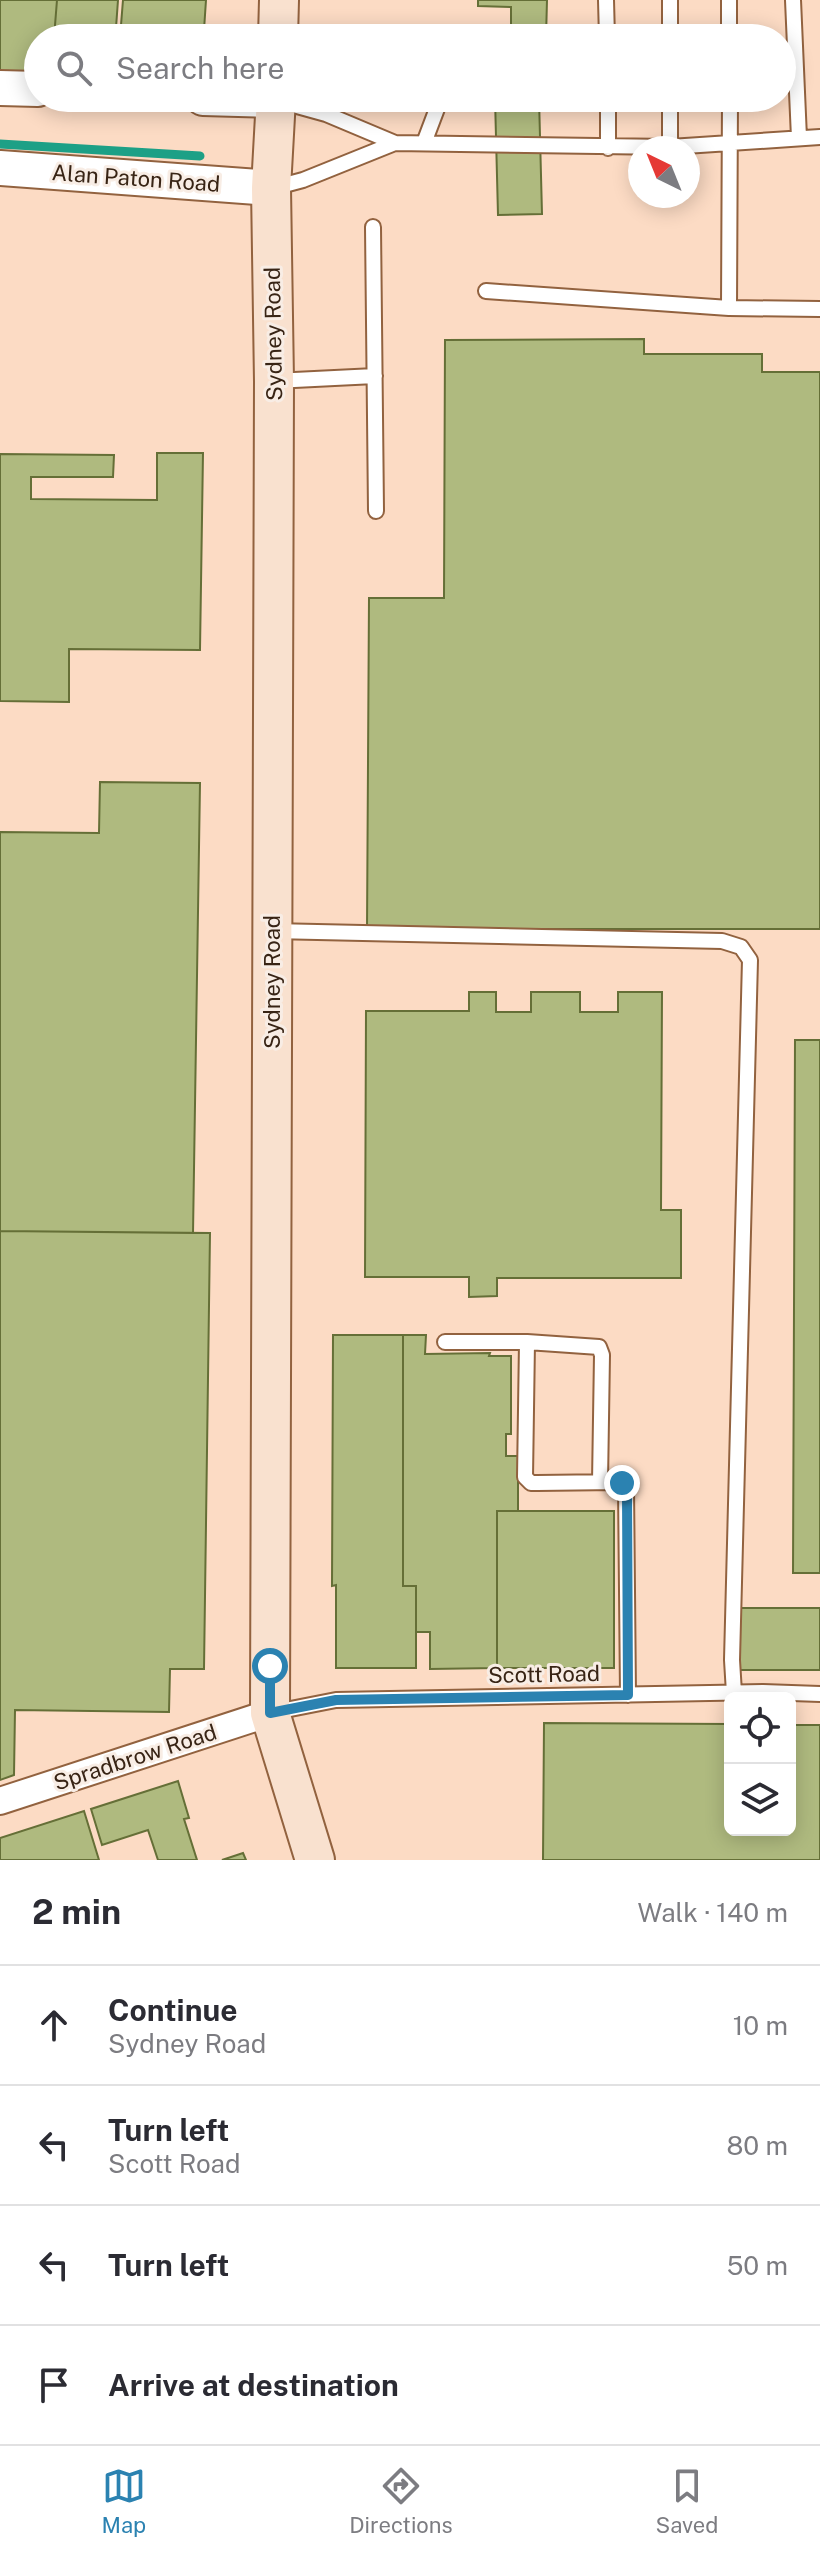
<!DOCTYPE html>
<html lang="en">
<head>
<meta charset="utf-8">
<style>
	body { margin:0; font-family:"Public Sans",sans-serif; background:#f2f2f3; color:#2b2b33 }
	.controls { position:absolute; right:24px; bottom:24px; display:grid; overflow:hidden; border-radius:12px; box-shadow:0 4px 20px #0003 }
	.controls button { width:72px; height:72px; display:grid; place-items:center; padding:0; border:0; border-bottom:2px solid #e1e1e2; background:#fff; color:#2b2b33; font:40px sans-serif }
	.compass { position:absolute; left:628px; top:136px; width:72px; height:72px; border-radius:50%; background:#fff; box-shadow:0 4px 20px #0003; rotate:317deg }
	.stop { position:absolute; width:24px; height:24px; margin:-18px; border:6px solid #2b82b1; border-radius:50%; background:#fff }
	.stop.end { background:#2b82b1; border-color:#fff; box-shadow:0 2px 8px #0008 }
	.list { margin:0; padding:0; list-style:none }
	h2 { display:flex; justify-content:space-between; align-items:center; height:104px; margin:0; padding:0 32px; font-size:34px }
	h2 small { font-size:26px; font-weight:400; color:#7c7c81 }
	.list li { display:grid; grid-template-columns:52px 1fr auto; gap:24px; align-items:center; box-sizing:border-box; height:120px; padding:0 32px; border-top:2px solid #e1e1e2 }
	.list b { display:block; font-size:30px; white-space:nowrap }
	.list p { margin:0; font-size:26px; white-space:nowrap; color:#7c7c81 }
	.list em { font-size:26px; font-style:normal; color:#7c7c81 }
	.icon { flex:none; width:44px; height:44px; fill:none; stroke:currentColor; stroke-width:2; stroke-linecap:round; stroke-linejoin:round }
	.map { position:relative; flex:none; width:820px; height:1860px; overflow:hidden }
	.search { position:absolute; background:#fff; box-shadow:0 4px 20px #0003; left:24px; right:24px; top:24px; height:88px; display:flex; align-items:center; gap:20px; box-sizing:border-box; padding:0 28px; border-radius:44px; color:#7c7c81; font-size:30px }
	.sheet { height:584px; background:#fff }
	nav { display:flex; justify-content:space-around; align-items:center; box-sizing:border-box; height:112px; border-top:2px solid #e1e1e2; background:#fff; font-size:22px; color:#7c7c81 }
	nav a { display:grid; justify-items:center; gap:4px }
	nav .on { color:#2b82b1 }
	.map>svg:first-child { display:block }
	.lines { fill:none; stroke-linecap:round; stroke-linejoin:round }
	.stream { stroke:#1da086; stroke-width:9 }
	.building { fill:#afba7f; stroke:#656f37; stroke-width:2 }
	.service-casing { stroke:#92623f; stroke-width:18 }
	.minor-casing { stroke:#92623f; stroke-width:30 }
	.tertiary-casing { stroke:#92623f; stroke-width:38 }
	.secondary-casing { stroke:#92623f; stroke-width:42 }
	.service { stroke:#fff; stroke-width:14 }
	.minor { stroke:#fff; stroke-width:26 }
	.tertiary { stroke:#fff; stroke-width:34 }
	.secondary { stroke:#f9e1cf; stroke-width:38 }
	.route { stroke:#2b82b1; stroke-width:10 }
	.labels { text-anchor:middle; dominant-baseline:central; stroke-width:6; stroke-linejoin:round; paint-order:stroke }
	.street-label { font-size:22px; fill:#382415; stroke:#f8ede5 }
</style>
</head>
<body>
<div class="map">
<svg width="820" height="1860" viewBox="0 0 820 1860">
	<rect width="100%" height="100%" fill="#fcdbc4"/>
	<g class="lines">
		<!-- stream -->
		<path class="stream" d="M 0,144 L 200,156"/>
	</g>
	<!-- building -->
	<path class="building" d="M 0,0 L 57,0 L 54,38 L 38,38 L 38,79 L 0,76 Z
		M 57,0 L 118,0 L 116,28 L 148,30 L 147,38 L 54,38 Z
		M 123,0 L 206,0 L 204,30 L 121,25 Z
		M 478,0 L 547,0 L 546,38 L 511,38 L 511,7 L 478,6 Z
		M 495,98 L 539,98 L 542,214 L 498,215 Z
		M 644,339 L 644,354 L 762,354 L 762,372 L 820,372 L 820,929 L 367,929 L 369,598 L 444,598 L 445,340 Z
		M 157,453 L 203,453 L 200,650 L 69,649 L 69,702 L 0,701 L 0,454 L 114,455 L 113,477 L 31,477 L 31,499 L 157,500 Z
		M 100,782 L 200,783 L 193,1233 L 0,1231 L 0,832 L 99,833 Z
		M 469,992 L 496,992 L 496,1012 L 531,1012 L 531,992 L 580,992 L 580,1012 L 618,1012 L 618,992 L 662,992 L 661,1210 L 681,1210 L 681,1278 L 497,1278 L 497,1296 L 469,1297 L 469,1277 L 365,1277 L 366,1011 L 469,1011 Z
		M 795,1040 L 820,1040 L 820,1573 L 793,1573 Z
		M 0,1231 L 210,1233 L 204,1669 L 170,1669 L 169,1712 L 15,1710 L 14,1775 L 0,1780 Z
		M 333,1335 L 403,1335 L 403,1586 L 416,1586 L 416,1668 L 336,1668 L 336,1585 L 332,1586 Z
		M 403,1335 L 426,1335 L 425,1354 L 490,1353 L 489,1356 L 511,1356 L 511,1434 L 506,1434 L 506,1456 L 518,1456 L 518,1511 L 497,1511 L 497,1668 L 430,1669 L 430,1632 L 416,1632 L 416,1586 L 403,1586 Z
		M 497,1511 L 614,1511 L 614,1668 L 497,1668 Z
		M 737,1608 L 820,1608 L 820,1670 L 737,1670 Z
		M 544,1723 L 730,1724 L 730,1830 L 790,1830 L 790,1725 L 820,1725 L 820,1860 L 543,1860 Z
		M 178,1781 L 189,1818 L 184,1819 L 197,1860 L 158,1860 L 148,1830 L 102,1845 L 91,1809 Z
		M 84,1811 L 99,1860 L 0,1860 L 0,1838 Z
		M 243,1853 L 246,1860 L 222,1860 Z"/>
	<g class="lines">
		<defs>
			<path id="service" d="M 606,0 L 607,38
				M 670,0 L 670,38
				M 729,0 L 729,38
				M 793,0 L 799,138
				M 378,38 L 442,36 L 450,38
				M 608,98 L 608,148
				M 730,98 L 729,308 L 820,309
				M 279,101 L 326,114 L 395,143
				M 424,143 L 441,98
				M 670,147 L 670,98
				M 273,188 L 303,180 L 395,143 L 670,147 L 820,137
				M 373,227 L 376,511
				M 486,291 L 729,308
				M 274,381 L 375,376
				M 272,931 L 722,941 L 741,947 L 750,960 L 732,1660 L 734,1693
				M 445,1342 L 527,1342 L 599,1347 L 602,1355 L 600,1482
				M 527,1342 L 525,1477 L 531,1483 L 537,1483 L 616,1482 L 626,1486 L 628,1695
				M 270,1713 L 336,1700 L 763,1692 L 820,1694"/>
			<path id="minor" d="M 0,1801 L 270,1713"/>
			<path id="tertiary" d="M 0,88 L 38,89
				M 203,98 L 275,100
				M 0,168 L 271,188"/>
			<path id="secondary" d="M 278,38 L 279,0
				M 276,98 L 271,188 L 274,381 L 270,1713 L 315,1860"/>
		</defs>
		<!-- service casing -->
		<use href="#service" class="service-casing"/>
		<!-- minor casing -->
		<use href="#minor" class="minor-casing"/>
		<!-- tertiary casing -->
		<use href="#tertiary" class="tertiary-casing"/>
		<!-- secondary casing -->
		<use href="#secondary" class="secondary-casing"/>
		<!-- service -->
		<use href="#service" class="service"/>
		<!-- minor -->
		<use href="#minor" class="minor"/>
		<!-- tertiary -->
		<use href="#tertiary" class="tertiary"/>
		<!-- secondary -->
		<use href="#secondary" class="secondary"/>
	</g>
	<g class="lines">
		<!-- route -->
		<path class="route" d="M 270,1666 L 270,1713 L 336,1700 L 628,1695 L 627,1491 L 622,1483"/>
	</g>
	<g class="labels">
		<!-- street labels -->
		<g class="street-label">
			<text transform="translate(136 178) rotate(4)">Alan Paton Road</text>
			<text transform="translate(273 334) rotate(-91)">Sydney Road</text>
			<text transform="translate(272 982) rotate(-90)">Sydney Road</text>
			<text transform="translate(544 1674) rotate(-1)">Scott Road</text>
			<text transform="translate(135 1757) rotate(-18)">Spradbrow Road</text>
		</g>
	</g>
</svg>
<div class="controls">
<button><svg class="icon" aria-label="locate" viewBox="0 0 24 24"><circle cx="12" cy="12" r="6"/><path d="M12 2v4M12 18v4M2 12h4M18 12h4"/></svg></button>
<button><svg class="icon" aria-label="layers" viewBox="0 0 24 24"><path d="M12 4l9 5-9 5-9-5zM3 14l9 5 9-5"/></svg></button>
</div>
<svg class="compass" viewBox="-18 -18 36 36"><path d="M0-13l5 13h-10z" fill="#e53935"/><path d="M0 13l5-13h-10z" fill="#7c7c81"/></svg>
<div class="stop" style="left:270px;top:1666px"></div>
<div class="stop end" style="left:622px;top:1483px"></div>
<div class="search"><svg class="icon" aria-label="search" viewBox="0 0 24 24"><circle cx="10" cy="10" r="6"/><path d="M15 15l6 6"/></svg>Search here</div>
</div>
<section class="sheet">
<h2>2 min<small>Walk · 140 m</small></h2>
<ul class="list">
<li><svg class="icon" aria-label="ahead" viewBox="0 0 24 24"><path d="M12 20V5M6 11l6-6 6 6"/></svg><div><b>Continue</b><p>Sydney Road</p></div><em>10 m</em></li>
<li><svg class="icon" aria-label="left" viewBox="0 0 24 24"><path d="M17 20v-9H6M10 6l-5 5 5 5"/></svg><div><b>Turn left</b><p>Scott Road</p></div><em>80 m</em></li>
<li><svg class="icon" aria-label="left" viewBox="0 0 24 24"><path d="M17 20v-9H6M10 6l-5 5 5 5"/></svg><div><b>Turn left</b></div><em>50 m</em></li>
<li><svg class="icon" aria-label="arrive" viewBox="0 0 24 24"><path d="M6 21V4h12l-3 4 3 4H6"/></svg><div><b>Arrive at destination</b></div></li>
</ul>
</section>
<nav>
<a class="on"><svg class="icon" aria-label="map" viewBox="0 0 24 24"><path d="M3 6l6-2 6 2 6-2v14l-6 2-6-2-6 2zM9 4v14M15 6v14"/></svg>Map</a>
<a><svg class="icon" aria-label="directions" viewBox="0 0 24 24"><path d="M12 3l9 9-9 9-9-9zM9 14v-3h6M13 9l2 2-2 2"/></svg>Directions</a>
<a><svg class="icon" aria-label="saved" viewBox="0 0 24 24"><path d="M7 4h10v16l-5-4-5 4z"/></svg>Saved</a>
</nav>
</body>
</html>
